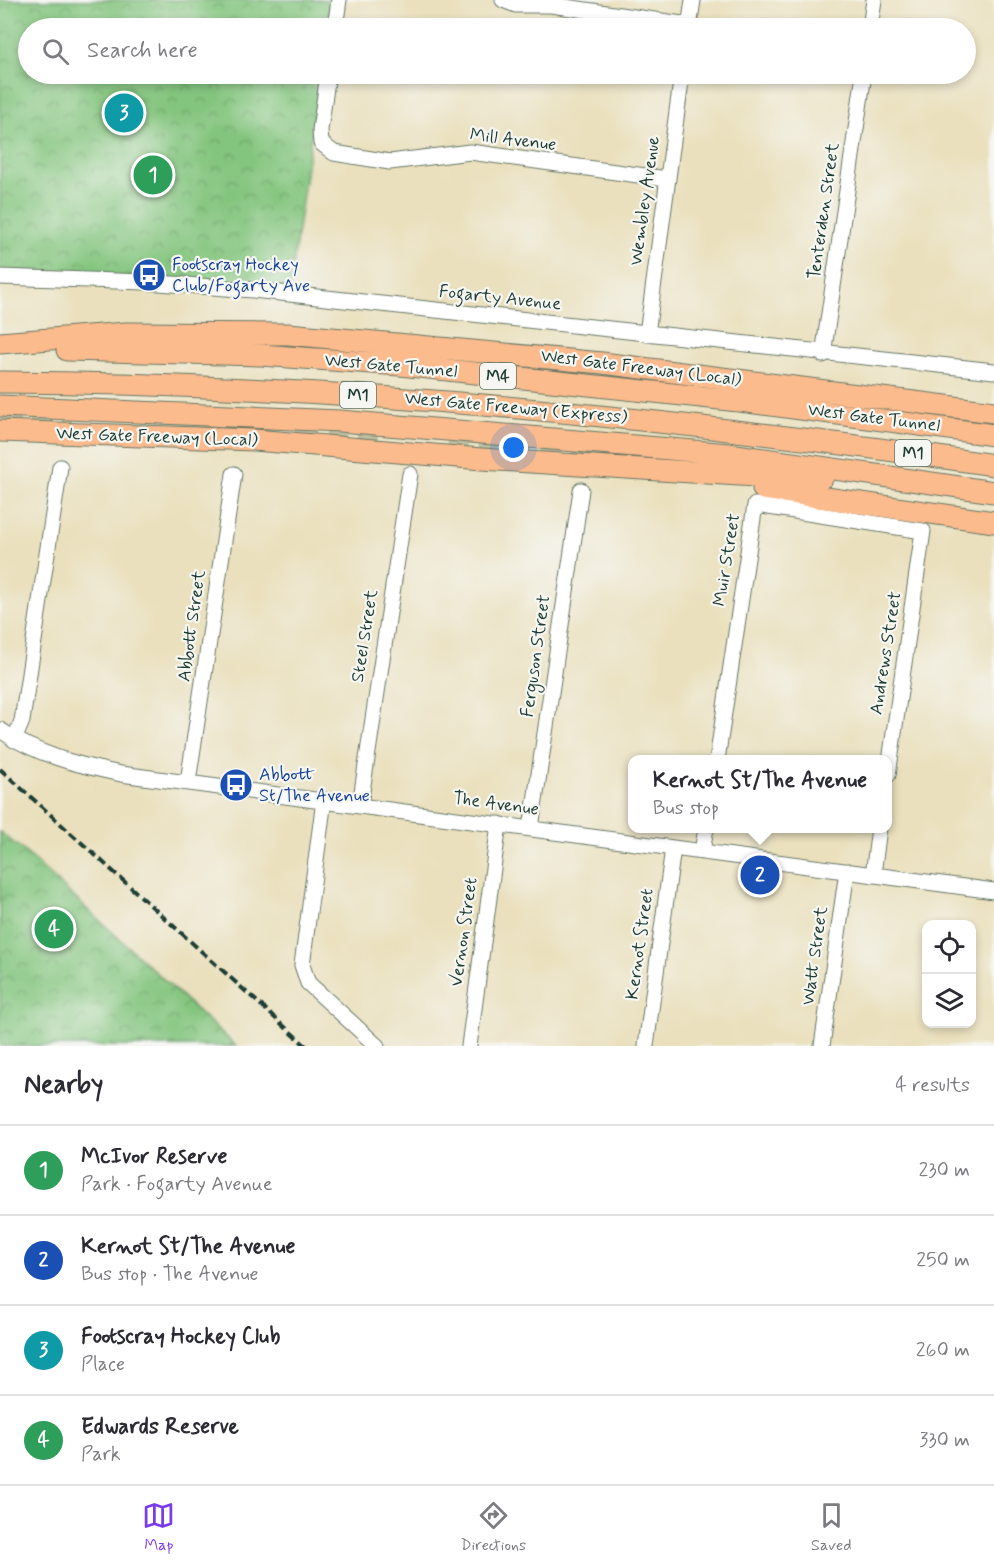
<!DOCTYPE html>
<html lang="en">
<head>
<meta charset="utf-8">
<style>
	body { margin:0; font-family:Mynerve,sans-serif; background:#f2f2f3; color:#2b2b33 }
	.controls { position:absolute; right:18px; bottom:18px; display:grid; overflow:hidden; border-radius:12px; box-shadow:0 3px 9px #0003 }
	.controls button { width:54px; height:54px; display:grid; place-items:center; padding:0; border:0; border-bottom:2px solid #e1e1e2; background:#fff; color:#2b2b33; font:30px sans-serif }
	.you { position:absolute; left:514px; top:448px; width:21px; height:21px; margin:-15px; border:4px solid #fff; border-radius:50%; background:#1a73e8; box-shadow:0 0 0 9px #1a73e833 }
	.badge { display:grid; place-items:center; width:39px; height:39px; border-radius:50%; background:#7c3aed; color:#fff; font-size:20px; font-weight:700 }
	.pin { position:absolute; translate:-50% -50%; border:3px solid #fff; box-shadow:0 2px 6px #0006 }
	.popup { position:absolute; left:628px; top:755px; width:264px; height:78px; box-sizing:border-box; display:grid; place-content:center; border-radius:12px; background:#fff; filter:drop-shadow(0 2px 4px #0005); font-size:20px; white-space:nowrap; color:#7c7c81 }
	.popup b { font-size:22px; color:#2b2b33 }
	.popup::after { content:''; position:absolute; left:50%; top:100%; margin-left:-12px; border:12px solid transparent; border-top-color:#fff }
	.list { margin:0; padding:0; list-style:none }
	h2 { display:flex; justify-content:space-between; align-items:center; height:78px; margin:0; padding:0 24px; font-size:26px }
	h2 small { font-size:20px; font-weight:400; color:#7c7c81 }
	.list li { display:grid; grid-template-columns:39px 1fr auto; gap:18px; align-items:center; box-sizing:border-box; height:90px; padding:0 24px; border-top:2px solid #e1e1e2 }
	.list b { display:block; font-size:22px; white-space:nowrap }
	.list p { margin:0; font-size:20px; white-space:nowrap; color:#7c7c81 }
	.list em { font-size:20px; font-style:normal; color:#7c7c81 }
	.icon { flex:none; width:33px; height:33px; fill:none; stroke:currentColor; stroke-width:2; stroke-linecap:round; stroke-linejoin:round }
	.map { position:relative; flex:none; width:994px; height:1046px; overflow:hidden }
	.search { position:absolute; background:#fff; box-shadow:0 3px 9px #0003; left:18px; right:18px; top:18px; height:66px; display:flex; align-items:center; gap:15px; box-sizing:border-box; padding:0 21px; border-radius:33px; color:#7c7c81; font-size:22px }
	.sheet { height:438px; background:#fff }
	nav { display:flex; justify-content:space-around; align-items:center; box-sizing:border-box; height:84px; border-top:2px solid #e1e1e2; background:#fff; font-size:16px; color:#7c7c81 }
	nav a { display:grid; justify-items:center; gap:3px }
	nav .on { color:#7c3aed }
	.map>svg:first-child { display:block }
	.park { fill:url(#park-crowns); stroke:#518159; stroke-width:1.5 }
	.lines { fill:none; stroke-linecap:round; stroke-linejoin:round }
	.highway-tunnel { stroke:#c1bfa2; stroke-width:21; stroke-dasharray:21 10; stroke-linecap:butt }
	.minor-casing { stroke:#667664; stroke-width:17 }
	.highway-casing { stroke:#667664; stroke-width:23 }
	.minor { stroke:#fff; stroke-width:15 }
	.highway { stroke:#fbbb8d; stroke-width:21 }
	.rail { stroke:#1f3d34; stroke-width:4; stroke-dasharray:9 4.5; stroke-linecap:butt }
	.labels { text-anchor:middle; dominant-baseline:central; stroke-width:4.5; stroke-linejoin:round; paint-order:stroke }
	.shield { fill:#f6f6f2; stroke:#60746d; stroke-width:1.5 }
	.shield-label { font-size:16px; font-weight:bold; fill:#1f3d34 }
	.street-label { font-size:18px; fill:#1f3d34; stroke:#f6f6f2 }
	.transit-label { font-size:18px; fill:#164399; stroke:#f6f6f2; text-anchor:start }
</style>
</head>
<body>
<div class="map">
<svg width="994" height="1046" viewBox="0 0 994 1046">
	<defs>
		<pattern id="park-crowns" width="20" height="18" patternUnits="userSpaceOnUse" patternTransform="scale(1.5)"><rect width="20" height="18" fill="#83c57e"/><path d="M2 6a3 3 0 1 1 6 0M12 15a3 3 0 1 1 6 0" fill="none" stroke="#6ba168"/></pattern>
	</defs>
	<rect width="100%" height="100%" fill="#f6f6f2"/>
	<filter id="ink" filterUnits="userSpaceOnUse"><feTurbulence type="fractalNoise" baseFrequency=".0167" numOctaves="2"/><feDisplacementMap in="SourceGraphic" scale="12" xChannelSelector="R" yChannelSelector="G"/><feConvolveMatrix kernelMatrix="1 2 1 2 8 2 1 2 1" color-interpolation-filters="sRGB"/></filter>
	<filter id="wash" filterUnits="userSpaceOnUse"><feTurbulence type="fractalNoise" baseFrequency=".008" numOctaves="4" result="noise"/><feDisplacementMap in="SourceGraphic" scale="24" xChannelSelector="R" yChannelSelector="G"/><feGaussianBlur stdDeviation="1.35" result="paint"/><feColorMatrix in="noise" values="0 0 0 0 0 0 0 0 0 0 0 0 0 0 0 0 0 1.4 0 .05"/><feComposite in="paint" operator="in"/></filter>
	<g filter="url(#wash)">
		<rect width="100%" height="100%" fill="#eae0bd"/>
		<!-- park -->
		<path class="park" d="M 0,0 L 331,0 L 327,28 L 28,28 L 28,74 L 320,74 L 289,294 L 0,277 Z
			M 0,832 L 23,850 L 236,1046 L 0,1046 Z"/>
	</g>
	<g filter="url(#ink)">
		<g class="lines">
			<!-- highway-tunnel -->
			<path class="highway-tunnel" d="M 0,418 L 72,419
				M 295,429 L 381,434
				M 448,440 L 644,457"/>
			<defs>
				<path id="minor" d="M 503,0 L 516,5 L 551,5 L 689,25
					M 335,28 L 339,0
					M 689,28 L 693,0
					M 870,28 L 874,0
					M 328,74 L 320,130 L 321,143 L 334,153 L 390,162 L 470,152 L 667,179
					M 0,277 L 145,282 L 253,290 L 994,371
					M 647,334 L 682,74
					M 823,355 L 864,74
					M 0,730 C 37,755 78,765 121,774 L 994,891
					M 14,740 L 22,721 L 60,467
					M 717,760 L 755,505 L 923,531 L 888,775
					M 188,782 L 234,474
					M 324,800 L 302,965 L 308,983 L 377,1046
					M 360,805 L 410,474
					M 531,828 L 581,490
					M 702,852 L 706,828
					M 873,875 L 879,828
					M 469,1046 L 499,824
					M 646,1046 L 673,848
					M 822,1046 L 847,871"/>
				<path id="highway" d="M 0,343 L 126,333 L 288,334 L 602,363 L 994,412
					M 67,350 L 261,355 L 400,365 L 748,402 L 994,435
					M 0,382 C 333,384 664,417 994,465
					M 0,406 L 340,421 L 729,454 L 994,492
					M 0,431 L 254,440 L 482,459 L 786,478 L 823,477
					M 763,489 L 994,522"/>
			</defs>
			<!-- minor casing -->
			<use href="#minor" class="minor-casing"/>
			<!-- highway casing -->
			<use href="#highway" class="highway-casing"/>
			<!-- minor -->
			<use href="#minor" class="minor"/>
			<!-- highway -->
			<use href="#highway" class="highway"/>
			<!-- rail -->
			<path class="rail" d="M 0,769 L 306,1046"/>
		</g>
	</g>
	<!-- icons -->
	<defs>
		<symbol id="bus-disc" viewBox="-11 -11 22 22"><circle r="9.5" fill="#1a4fb4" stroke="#f6f6f2"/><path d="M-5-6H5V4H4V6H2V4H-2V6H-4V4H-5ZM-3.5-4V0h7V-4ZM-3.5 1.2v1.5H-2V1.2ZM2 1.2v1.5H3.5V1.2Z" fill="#fff"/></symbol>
	</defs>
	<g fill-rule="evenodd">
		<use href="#bus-disc" x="130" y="256" width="38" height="38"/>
		<use href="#bus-disc" x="217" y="766" width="38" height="38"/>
	</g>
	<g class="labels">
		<!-- shield labels -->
		<g class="shield">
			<rect x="480" y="363" width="36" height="26" rx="4.5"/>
			<rect x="340" y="382" width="36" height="26" rx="4.5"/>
			<rect x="895" y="440" width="36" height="26" rx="4.5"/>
		</g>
		<g class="shield-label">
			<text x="498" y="376">M4</text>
			<text x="358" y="395">M1</text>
			<text x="913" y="453">M1</text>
		</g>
		<!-- street labels -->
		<g class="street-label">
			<text transform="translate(513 140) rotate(7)">Mill Avenue</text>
			<text transform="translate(645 201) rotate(-82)">Wembley Avenue</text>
			<text transform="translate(824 211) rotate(-82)">Tenterden Street</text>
			<text transform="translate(500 298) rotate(6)">Fogarty Avenue</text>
			<text transform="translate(391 366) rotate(5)">West Gate Tunnel</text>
			<text transform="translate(641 368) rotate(7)">West Gate Freeway (Local)</text>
			<text transform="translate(516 408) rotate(5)">West Gate Freeway (Express)</text>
			<text transform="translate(874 418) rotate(7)">West Gate Tunnel</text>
			<text transform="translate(157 437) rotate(2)">West Gate Freeway (Local)</text>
			<text transform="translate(727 560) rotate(-81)">Muir Street</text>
			<text transform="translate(192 626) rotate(-82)">Abbott Street</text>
			<text transform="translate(365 636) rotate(-81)">Steel Street</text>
			<text transform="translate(886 653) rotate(-81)">Andrews Street</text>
			<text transform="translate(536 656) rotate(-82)">Ferguson Street</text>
			<text transform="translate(496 804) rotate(8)">The Avenue</text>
			<text transform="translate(464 932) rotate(-82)">Vernon Street</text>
			<text transform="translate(640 944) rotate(-82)">Kernot Street</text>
			<text transform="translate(815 956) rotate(-82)">Watt Street</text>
		</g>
		<!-- transit labels -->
		<g class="transit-label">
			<text x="172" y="265">Footscray Hockey<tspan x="172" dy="21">Club/Fogarty Ave</tspan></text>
			<text x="259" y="775">Abbott<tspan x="259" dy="21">St/The Avenue</tspan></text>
		</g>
	</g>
</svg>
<div class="controls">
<button><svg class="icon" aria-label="locate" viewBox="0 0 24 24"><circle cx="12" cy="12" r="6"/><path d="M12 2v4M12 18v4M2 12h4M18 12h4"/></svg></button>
<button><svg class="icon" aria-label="layers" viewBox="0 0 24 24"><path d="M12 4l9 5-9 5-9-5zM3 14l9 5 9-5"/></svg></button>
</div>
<div class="you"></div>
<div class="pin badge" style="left:153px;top:175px;background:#2e9e5b">1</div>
<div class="pin badge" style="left:760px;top:875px;background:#1a4fb4">2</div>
<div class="popup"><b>Kernot St/The Avenue</b>Bus stop</div>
<div class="pin badge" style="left:124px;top:113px;background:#0f9aa8">3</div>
<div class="pin badge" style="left:54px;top:929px;background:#2e9e5b">4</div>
<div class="search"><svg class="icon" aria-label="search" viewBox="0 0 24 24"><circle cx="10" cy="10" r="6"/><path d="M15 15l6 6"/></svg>Search here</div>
</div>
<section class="sheet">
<h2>Nearby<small>4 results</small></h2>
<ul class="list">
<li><span class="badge" style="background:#2e9e5b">1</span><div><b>McIvor Reserve</b><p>Park · Fogarty Avenue</p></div><em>230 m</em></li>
<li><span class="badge" style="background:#1a4fb4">2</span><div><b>Kernot St/The Avenue</b><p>Bus stop · The Avenue</p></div><em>250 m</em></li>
<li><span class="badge" style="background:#0f9aa8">3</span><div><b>Footscray Hockey Club</b><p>Place</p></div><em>260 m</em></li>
<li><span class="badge" style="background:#2e9e5b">4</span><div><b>Edwards Reserve</b><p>Park</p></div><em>330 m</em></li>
</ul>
</section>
<nav>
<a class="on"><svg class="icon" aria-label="map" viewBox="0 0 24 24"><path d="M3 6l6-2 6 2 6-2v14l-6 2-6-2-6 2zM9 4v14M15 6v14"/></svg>Map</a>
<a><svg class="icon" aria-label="directions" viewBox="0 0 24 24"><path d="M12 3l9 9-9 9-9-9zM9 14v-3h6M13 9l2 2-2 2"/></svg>Directions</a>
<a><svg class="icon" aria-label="saved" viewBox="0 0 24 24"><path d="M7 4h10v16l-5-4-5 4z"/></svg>Saved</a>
</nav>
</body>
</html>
